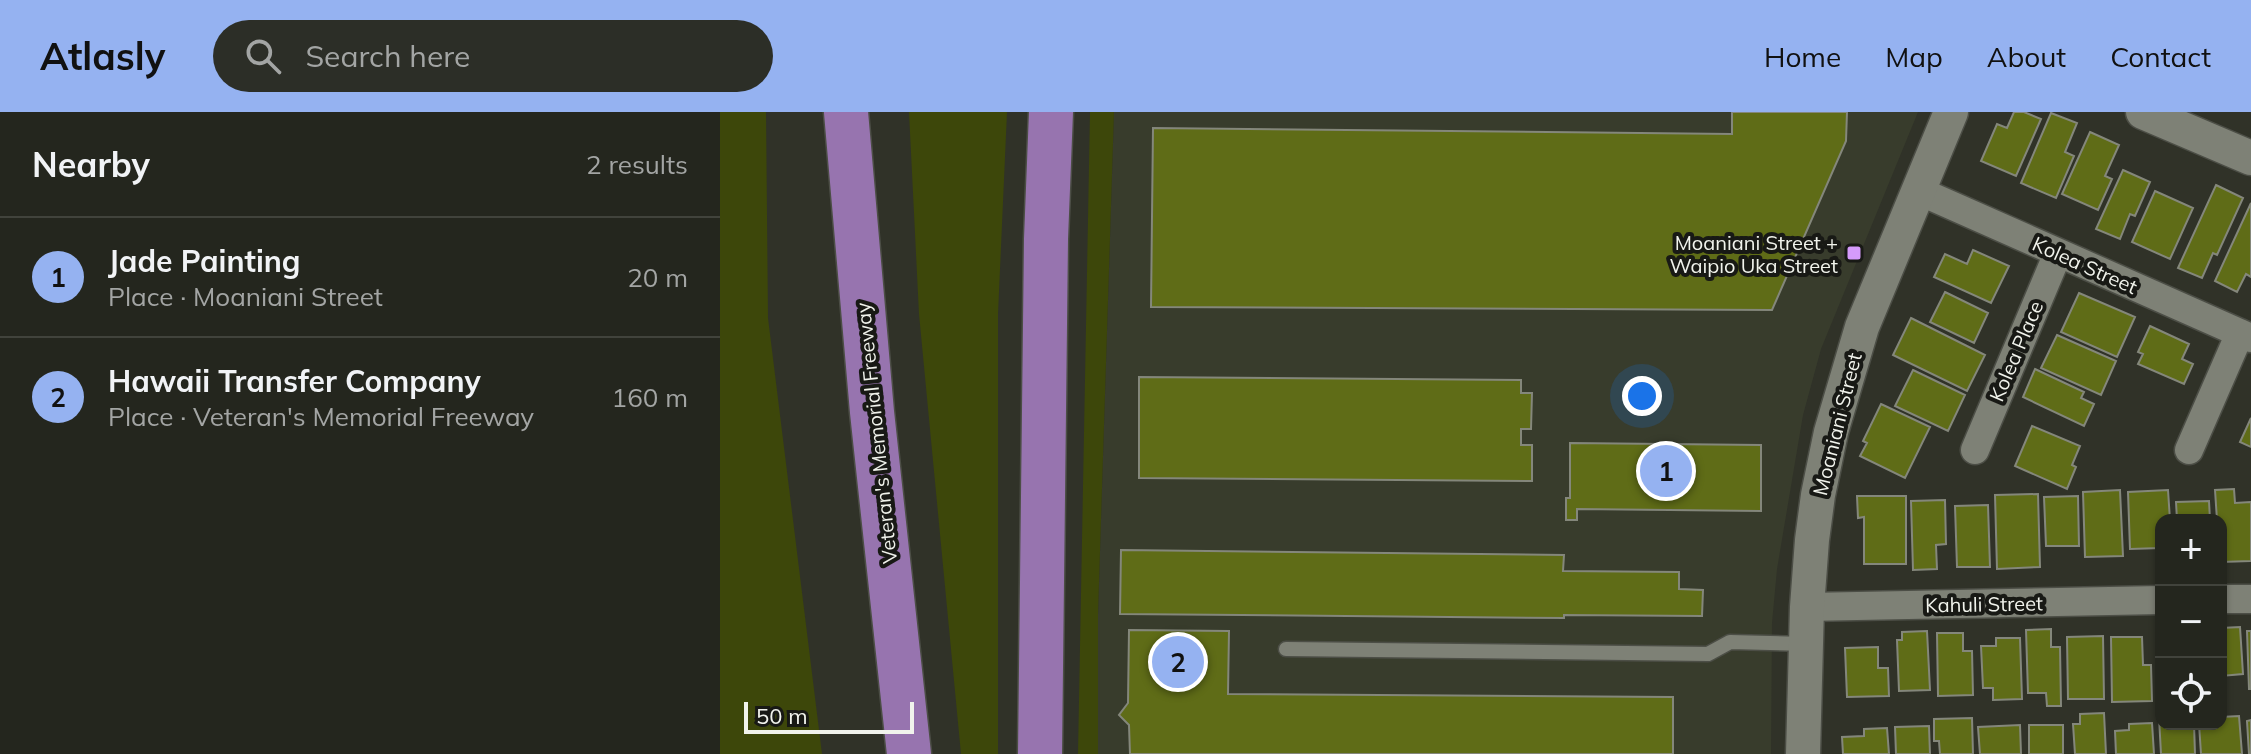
<!DOCTYPE html>
<html lang="en">
<head>
<meta charset="utf-8">
<style>
	body { margin:0; font-family:Mulish,sans-serif; background:#2c2e27; color:#f1f3f6 }
	.controls { position:absolute; right:24px; bottom:24px; display:grid; overflow:hidden; border-radius:16px; box-shadow:0 2px 6px #0004 }
	.controls button { width:72px; height:72px; display:grid; place-items:center; padding:0; border:0; border-bottom:2px solid #41433c; background:#24261e; color:#f1f3f6; font:40px sans-serif }
	.scale { position:absolute; left:24px; bottom:20px; width:170px; box-sizing:border-box; padding-left:8px; border:4px solid #f1f3ec; border-top:0; font-size:22px; line-height:28px; white-space:nowrap; color:#f1f3ec; -webkit-text-stroke:6px #181915; paint-order:stroke }
	.you { position:absolute; left:922px; top:284px; width:28px; height:28px; margin:-20px; border:6px solid #fff; border-radius:50%; background:#1a73e8; box-shadow:0 0 0 12px #1a73e833 }
	.badge { display:grid; place-items:center; width:52px; height:52px; border-radius:50%; background:#95b2f1; color:#111; font-size:26px; font-weight:700 }
	.pin { position:absolute; translate:-50% -50%; border:4px solid #fff; box-shadow:0 2px 8px #0006 }
	.list { margin:0; padding:0; list-style:none }
	h2 { display:flex; justify-content:space-between; align-items:center; height:104px; margin:0; padding:0 32px; font-size:34px }
	h2 small { font-size:26px; font-weight:400; color:#a3a5a4 }
	.list li { display:grid; grid-template-columns:52px 1fr auto; gap:24px; align-items:center; box-sizing:border-box; height:120px; padding:0 32px; border-top:2px solid #41433c }
	.list b { display:block; font-size:30px; white-space:nowrap }
	.list p { margin:0; font-size:26px; white-space:nowrap; color:#a3a5a4 }
	.list em { font-size:26px; font-style:normal; color:#a3a5a4 }
	.icon { flex:none; width:44px; height:44px; fill:none; stroke:currentColor; stroke-width:2; stroke-linecap:round; stroke-linejoin:round }
	.map { position:relative; flex:none; width:1531px; height:642px; overflow:hidden }
	header { display:flex; align-items:center; gap:48px; box-sizing:border-box; height:112px; padding:0 40px; background:#95b2f1; color:#111 }
	header strong { font-size:38px }
	nav { display:flex; gap:44px; margin-inline-start:auto; font-size:28px }
	.search { width:560px; height:72px; background:#2c2e27; display:flex; align-items:center; gap:20px; box-sizing:border-box; padding:0 28px; border-radius:44px; color:#a3a5a4; font-size:30px }
	main { display:flex }
	aside { flex:1; background:#24261e }
	.map>svg:first-child { display:block }
	.built { fill:#383c2c }
	.green { fill:#3d470a }
	.building { fill:#5f6c17; stroke:#84877b; stroke-width:2 }
	.lines { fill:none; stroke-linecap:round; stroke-linejoin:round }
	.service-casing { stroke:#4c4e46; stroke-width:17 }
	.minor-casing { stroke:#4c4e46; stroke-width:31 }
	.tertiary-casing { stroke:#4c4e46; stroke-width:37 }
	.motorway-casing { stroke:#4c4e46; stroke-width:47 }
	.service { stroke:#7e8176; stroke-width:14 }
	.minor { stroke:#7e8176; stroke-width:28 }
	.tertiary { stroke:#7e8176; stroke-width:34 }
	.motorway { stroke:#9774af; stroke-width:44 }
	.poi-dot { fill:#d59bfb; stroke:#181915; stroke-width:3 }
	.labels { text-anchor:middle; dominant-baseline:central; stroke-width:8; stroke-linejoin:round; paint-order:stroke }
	.poi-label { font-size:20px; fill:#f1f3ec; stroke:#181915; text-anchor:end }
	.street-label { font-size:20px; fill:#f1f3ec; stroke:#181915 }
</style>
</head>
<body>
<header>
<strong>Atlasly</strong>
<div class="search"><svg class="icon" aria-label="search" viewBox="0 0 24 24"><circle cx="10" cy="10" r="6"/><path d="M15 15l6 6"/></svg>Search here</div>
<nav><a>Home</a><a>Map</a><a>About</a><a>Contact</a></nav>
</header>
<main>
<aside>
<h2>Nearby<small>2 results</small></h2>
<ul class="list">
<li><span class="badge">1</span><div><b>Jade Painting</b><p>Place · Moaniani Street</p></div><em>20 m</em></li>
<li><span class="badge">2</span><div><b>Hawaii Transfer Company</b><p>Place · Veteran's Memorial Freeway</p></div><em>160 m</em></li>
</ul>
</aside>
<div class="map">
<svg width="1531" height="642" viewBox="0 0 1531 642">
	<rect width="100%" height="100%" fill="#303228"/>
	<!-- built -->
	<path class="built" d="M 394,0 L 1198,0 L 1101,237 L 1083,303 L 1057,457 L 1052,511 L 1051,642 L 378,642 L 378,502 Z"/>
	<!-- green -->
	<path class="green" d="M 0,0 L 46,0 L 48,206 L 102,642 L 0,642 Z
		M 189,0 L 287,0 L 278,202 L 278,642 L 241,642 L 199,202 Z
		M 370,0 L 394,0 L 378,502 L 378,642 L 358,642 Z"/>
	<!-- building -->
	<path class="building" d="M 1012,0 L 1127,0 L 1126,29 L 1052,198 L 431,195 L 433,16 L 1012,22 Z
		M 1294,0 L 1304,0 L 1321,7 L 1296,64 L 1261,49 L 1277,12 L 1287,16 Z
		M 1331,1 L 1357,11 L 1345,40 L 1354,44 L 1336,86 L 1301,71 Z
		M 1370,20 L 1399,33 L 1385,64 L 1392,67 L 1378,98 L 1342,82 Z
		M 1403,58 L 1430,70 L 1415,104 L 1410,102 L 1400,127 L 1376,117 Z
		M 1496,73 L 1523,86 L 1497,143 L 1493,141 L 1482,166 L 1458,156 Z
		M 1435,79 L 1473,96 L 1450,147 L 1412,130 Z
		M 1531,91 L 1531,165 L 1526,162 L 1517,180 L 1495,169 Z
		M 1253,138 L 1289,154 L 1271,191 L 1214,165 L 1225,142 L 1247,152 Z
		M 1225,180 L 1268,201 L 1254,231 L 1210,210 Z
		M 1359,181 L 1415,205 L 1397,245 L 1341,220 Z
		M 1191,206 L 1265,243 L 1247,279 L 1173,243 Z
		M 1430,214 L 1469,232 L 1462,247 L 1473,252 L 1464,272 L 1418,252 L 1423,242 L 1418,240 Z
		M 1337,223 L 1396,249 L 1381,283 L 1321,256 Z
		M 1315,257 L 1364,280 L 1361,286 L 1374,292 L 1364,314 L 1303,285 Z
		M 1193,258 L 1245,283 L 1228,319 L 1175,294 Z
		M 419,265 L 801,268 L 801,281 L 812,281 L 811,317 L 801,317 L 801,333 L 812,333 L 812,369 L 419,366 Z
		M 1161,292 L 1210,315 L 1185,366 L 1140,344 L 1147,331 L 1143,329 Z
		M 1531,306 L 1531,335 L 1520,330 Z
		M 1312,314 L 1360,334 L 1352,353 L 1356,355 L 1347,377 L 1295,354 Z
		M 850,331 L 1041,333 L 1041,399 L 857,397 L 857,408 L 846,408 L 846,386 L 850,386 Z
		M 1514,377 L 1515,391 L 1531,390 L 1531,449 L 1501,450 L 1501,408 L 1497,408 L 1495,378 Z
		M 1400,378 L 1403,444 L 1365,445 L 1363,380 Z
		M 1448,378 L 1450,408 L 1441,408 L 1441,436 L 1410,437 L 1408,380 Z
		M 1318,382 L 1320,455 L 1277,457 L 1275,383 Z
		M 1137,384 L 1186,384 L 1186,452 L 1144,452 L 1144,405 L 1138,406 Z
		M 1358,384 L 1359,434 L 1326,434 L 1324,385 Z
		M 1225,388 L 1226,432 L 1216,433 L 1217,457 L 1193,458 L 1191,389 Z
		M 1489,389 L 1490,408 L 1457,408 L 1456,390 Z
		M 1268,393 L 1270,455 L 1237,455 L 1235,394 Z
		M 401,438 L 844,443 L 843,459 L 959,460 L 959,477 L 983,478 L 982,504 L 844,503 L 844,506 L 400,502 Z
		M 1520,515 L 1523,562 L 1501,564 L 1501,516 Z
		M 1331,517 L 1331,535 L 1340,535 L 1341,594 L 1327,594 L 1326,581 L 1308,581 L 1306,518 Z
		M 409,518 L 509,519 L 508,582 L 953,585 L 953,642 L 410,642 L 409,613 L 399,603 L 408,591 Z
		M 1207,519 L 1210,578 L 1179,579 L 1177,528 L 1182,528 L 1182,520 Z
		M 1527,519 L 1531,519 L 1531,577 L 1529,577 Z
		M 1437,520 L 1441,520 L 1441,581 L 1440,581 Z
		M 1217,521 L 1243,521 L 1243,539 L 1252,539 L 1253,583 L 1218,584 Z
		M 1383,524 L 1384,587 L 1348,587 L 1347,525 Z
		M 1391,525 L 1422,525 L 1423,553 L 1431,553 L 1432,589 L 1392,590 Z
		M 1276,526 L 1300,526 L 1302,587 L 1273,588 L 1273,576 L 1263,576 L 1261,534 L 1276,534 Z
		M 1158,535 L 1158,556 L 1168,556 L 1169,584 L 1127,585 L 1125,536 Z
		M 1384,601 L 1386,642 L 1355,642 L 1353,612 L 1360,612 L 1360,602 Z
		M 1519,604 L 1522,642 L 1481,642 L 1479,612 L 1501,612 L 1501,605 Z
		M 1439,605 L 1441,605 L 1441,612 L 1474,612 L 1475,642 L 1441,642 Z
		M 1252,606 L 1253,642 L 1220,642 L 1219,629 L 1214,629 L 1214,607 Z
		M 1531,608 L 1531,642 L 1529,642 L 1527,609 Z
		M 1432,611 L 1434,642 L 1396,642 L 1395,619 L 1409,618 L 1409,612 Z
		M 1300,613 L 1301,642 L 1260,642 L 1258,615 Z
		M 1309,613 L 1343,613 L 1343,642 L 1309,642 Z
		M 1209,614 L 1210,642 L 1176,642 L 1175,615 Z
		M 1167,616 L 1169,642 L 1123,642 L 1122,625 L 1144,624 L 1144,617 Z"/>
	<g class="lines">
		<defs>
			<path id="service" d="M 566,537 L 988,542 L 1010,530 L 1086,532"/>
			<path id="minor" d="M 1199,79 L 1531,226
				M 1255,338 L 1338,141
				M 1469,338 L 1520,221
				M 1501,487 L 1531,487
				M 1087,495 L 1441,488"/>
			<path id="tertiary" d="M 1423,0 L 1531,46
				M 1083,642 L 1087,495 L 1092,428 L 1098,383 L 1111,320 L 1142,215 L 1231,0"/>
			<path id="motorway" d="M 126,0 L 152,300 L 189,642
				M 320,642 L 326,127 L 331,0"/>
		</defs>
		<!-- service casing -->
		<use href="#service" class="service-casing"/>
		<!-- minor casing -->
		<use href="#minor" class="minor-casing"/>
		<!-- tertiary casing -->
		<use href="#tertiary" class="tertiary-casing"/>
		<!-- motorway casing -->
		<use href="#motorway" class="motorway-casing"/>
		<!-- service -->
		<use href="#service" class="service"/>
		<!-- minor -->
		<use href="#minor" class="minor"/>
		<!-- tertiary -->
		<use href="#tertiary" class="tertiary"/>
		<!-- motorway -->
		<use href="#motorway" class="motorway"/>
	</g>
	<!-- markers -->
	<rect class="poi-dot" x="1126" y="133" width="16" height="16" rx="4"/>
	<g class="labels">
		<!-- poi labels -->
		<g class="poi-label">
			<text x="1118" y="130">Moaniani Street +<tspan x="1118" dy="23">Waipio Uka Street</tspan></text>
		</g>
		<!-- street labels -->
		<g class="street-label">
			<text transform="translate(1365 153) rotate(24)">Kolea Street</text>
			<text transform="translate(1296 239) rotate(-67)">Kolea Place</text>
			<text transform="translate(1117 312) rotate(-76)">Moaniani Street</text>
			<text transform="translate(156 321) rotate(-96)">Veteran's Memorial Freeway</text>
			<text transform="translate(1264 492) rotate(-1)">Kahuli Street</text>
		</g>
	</g>
</svg>
<div class="controls">
<button>+</button>
<button>−</button>
<button><svg class="icon" aria-label="locate" viewBox="0 0 24 24"><circle cx="12" cy="12" r="6"/><path d="M12 2v4M12 18v4M2 12h4M18 12h4"/></svg></button>
</div>
<div class="scale">50 m</div>
<div class="you"></div>
<div class="pin badge" style="left:946px;top:359px">1</div>
<div class="pin badge" style="left:458px;top:550px">2</div>
</div>
</main>
</body>
</html>
